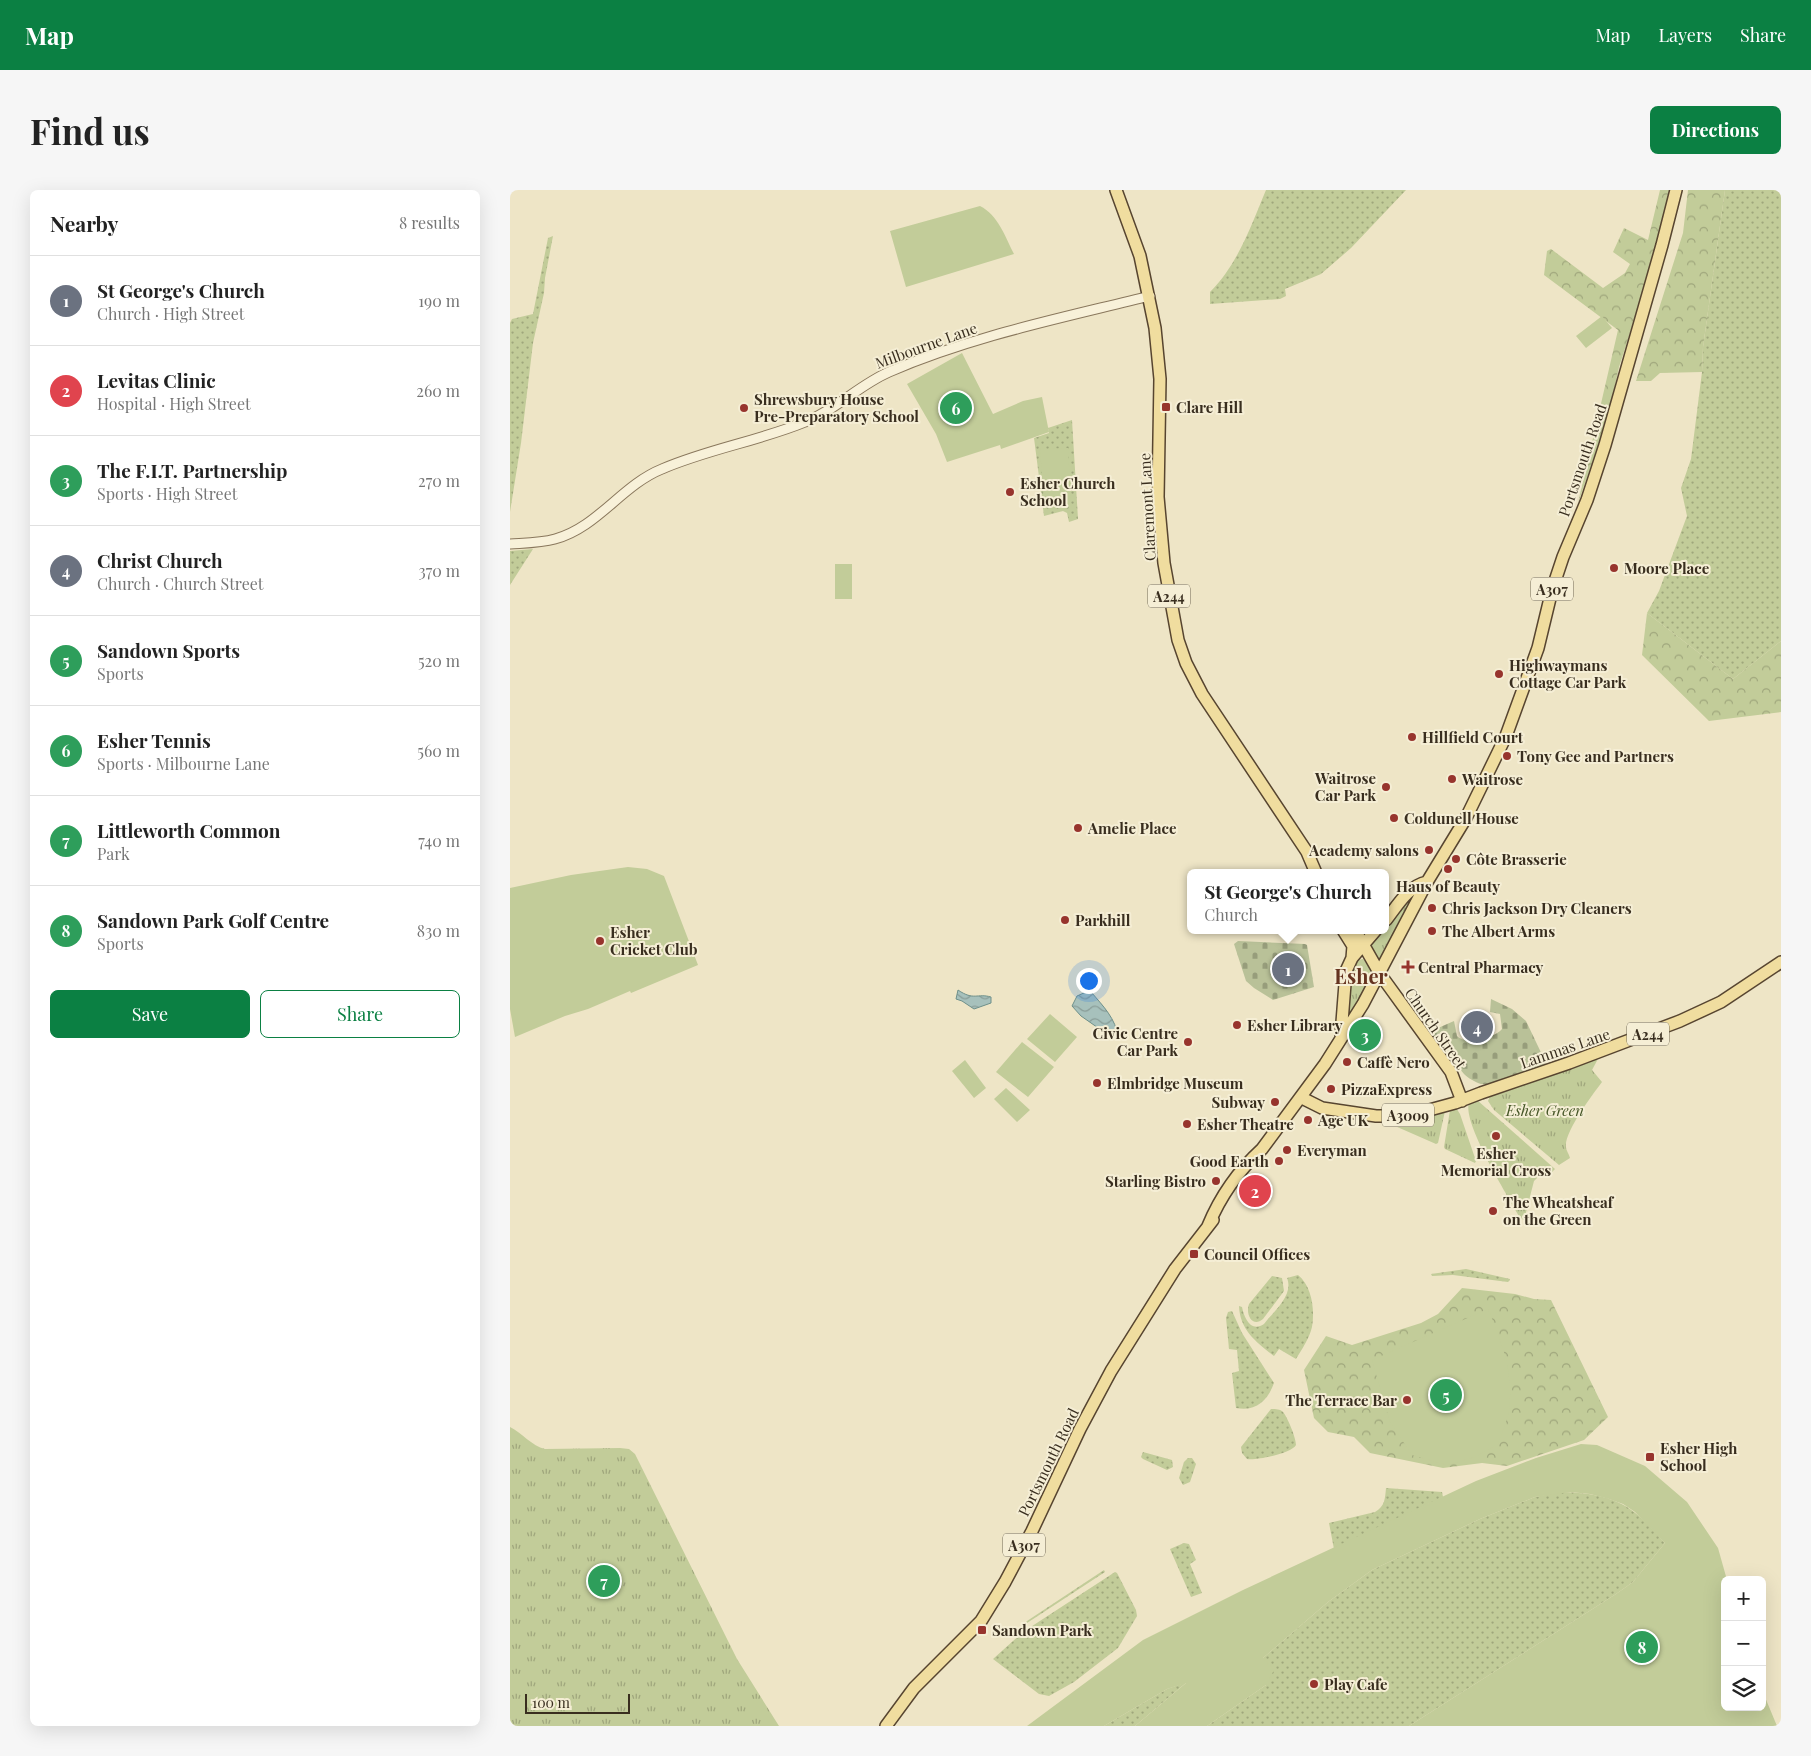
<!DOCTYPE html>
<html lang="en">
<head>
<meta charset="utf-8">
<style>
	body { margin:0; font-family:"Playfair Display",serif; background:#f6f6f6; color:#222 }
	.controls { position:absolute; right:15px; bottom:15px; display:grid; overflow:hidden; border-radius:8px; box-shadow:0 5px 20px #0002 }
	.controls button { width:45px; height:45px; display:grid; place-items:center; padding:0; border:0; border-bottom:1px solid #e0e0e0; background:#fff; color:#222; font:25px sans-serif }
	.scale { position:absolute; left:15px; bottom:12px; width:105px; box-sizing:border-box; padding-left:5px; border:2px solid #392e1f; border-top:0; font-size:14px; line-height:18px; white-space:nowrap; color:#392e1f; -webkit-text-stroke:4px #f5eed5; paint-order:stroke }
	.you { position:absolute; left:578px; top:790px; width:18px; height:18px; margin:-12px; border:4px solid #fff; border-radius:50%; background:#1a73e8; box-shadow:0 0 0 8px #1a73e833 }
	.badge { display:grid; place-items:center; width:32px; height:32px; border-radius:50%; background:#0b8043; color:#fff; font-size:16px; font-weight:700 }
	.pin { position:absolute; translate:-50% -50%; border:2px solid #fff; box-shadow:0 1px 5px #0006 }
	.popup { position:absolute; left:677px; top:679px; width:202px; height:65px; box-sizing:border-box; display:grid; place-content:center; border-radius:8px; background:#fff; filter:drop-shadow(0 1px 4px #0005); font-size:16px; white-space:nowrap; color:#767676 }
	.popup b { font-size:19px; color:#222 }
	.popup::after { content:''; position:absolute; left:50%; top:100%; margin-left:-10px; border:10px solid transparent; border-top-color:#fff }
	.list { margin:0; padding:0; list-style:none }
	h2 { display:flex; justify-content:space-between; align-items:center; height:65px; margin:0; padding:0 20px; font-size:21px }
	h2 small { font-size:16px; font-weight:400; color:#767676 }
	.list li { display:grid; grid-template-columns:32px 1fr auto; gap:15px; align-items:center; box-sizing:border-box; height:90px; padding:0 20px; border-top:1px solid #e0e0e0 }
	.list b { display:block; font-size:19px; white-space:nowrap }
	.list p { margin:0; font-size:16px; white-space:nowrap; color:#767676 }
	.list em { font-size:16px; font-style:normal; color:#767676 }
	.actions { display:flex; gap:10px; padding:15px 20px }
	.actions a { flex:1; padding:11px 0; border:1px solid #0b8043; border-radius:8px; text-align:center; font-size:18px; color:#0b8043 }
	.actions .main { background:#0b8043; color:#fff }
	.icon { flex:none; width:28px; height:28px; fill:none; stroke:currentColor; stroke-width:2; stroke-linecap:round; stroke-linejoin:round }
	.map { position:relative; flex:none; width:1271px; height:1536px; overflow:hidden; border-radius:8px }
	header { display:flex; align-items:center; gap:30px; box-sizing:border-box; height:70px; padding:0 25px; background:#0b8043; color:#fff }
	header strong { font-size:24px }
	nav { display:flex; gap:28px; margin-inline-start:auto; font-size:18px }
	.intro { display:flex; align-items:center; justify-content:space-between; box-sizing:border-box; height:120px; padding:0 30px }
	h1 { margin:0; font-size:35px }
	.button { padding:12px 22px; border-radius:8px; background:#0b8043; color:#fff; font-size:18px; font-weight:700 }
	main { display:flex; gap:30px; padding:0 30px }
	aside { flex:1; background:#fff; border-radius:8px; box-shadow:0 5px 20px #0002 }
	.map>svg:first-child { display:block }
	.grass { fill:url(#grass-dots) }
	.forest { fill:url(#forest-crowns) }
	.cemetery { fill:url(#cemetery-stones) }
	.park { fill:url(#park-tufts) }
	.garden { fill:#c2cc99 }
	.water { fill:url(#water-waves); stroke:#6e908a }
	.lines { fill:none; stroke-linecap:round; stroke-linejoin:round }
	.tertiary-casing { stroke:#89775c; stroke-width:11 }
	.primary-casing { stroke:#574530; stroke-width:14 }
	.tertiary { stroke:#f8f1d9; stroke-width:9 }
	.primary { stroke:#f0dd9f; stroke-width:11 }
	.poi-dot { fill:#97342d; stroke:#f5eed5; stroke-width:2 }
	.labels { text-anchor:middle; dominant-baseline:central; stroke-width:4; stroke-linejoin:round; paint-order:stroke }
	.shield { fill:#f5eed5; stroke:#716856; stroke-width:1 }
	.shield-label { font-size:14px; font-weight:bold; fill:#392e1f }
	.street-label { font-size:15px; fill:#392e1f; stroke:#f5eed5 }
	.poi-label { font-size:15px; font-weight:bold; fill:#392e1f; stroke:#f5eed5; text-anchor:start }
	.park-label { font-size:15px; font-style:italic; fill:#455526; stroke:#f5eed5 }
	.district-label { font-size:20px; font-weight:bold; fill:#65331f; stroke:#f5eed5 }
</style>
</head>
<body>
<header>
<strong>Map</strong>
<nav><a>Map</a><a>Layers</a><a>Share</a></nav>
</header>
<div class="intro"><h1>Find us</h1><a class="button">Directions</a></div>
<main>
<aside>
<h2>Nearby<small>8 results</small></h2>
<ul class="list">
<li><span class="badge" style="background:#6b7280">1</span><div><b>St George's Church</b><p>Church · High Street</p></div><em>190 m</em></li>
<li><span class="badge" style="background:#e0444e">2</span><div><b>Levitas Clinic</b><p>Hospital · High Street</p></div><em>260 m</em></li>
<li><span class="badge" style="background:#2e9e5b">3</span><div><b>The F.I.T. Partnership</b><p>Sports · High Street</p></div><em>270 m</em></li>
<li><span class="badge" style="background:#6b7280">4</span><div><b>Christ Church</b><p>Church · Church Street</p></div><em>370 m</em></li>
<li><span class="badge" style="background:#2e9e5b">5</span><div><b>Sandown Sports</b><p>Sports</p></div><em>520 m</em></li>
<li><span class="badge" style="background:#2e9e5b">6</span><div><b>Esher Tennis</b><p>Sports · Milbourne Lane</p></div><em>560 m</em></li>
<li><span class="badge" style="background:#2e9e5b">7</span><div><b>Littleworth Common</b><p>Park</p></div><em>740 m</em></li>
<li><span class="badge" style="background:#2e9e5b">8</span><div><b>Sandown Park Golf Centre</b><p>Sports</p></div><em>830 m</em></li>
</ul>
<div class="actions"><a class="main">Save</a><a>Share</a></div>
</aside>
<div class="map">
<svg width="1271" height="1536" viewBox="0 0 1271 1536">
	<defs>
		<pattern id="grass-dots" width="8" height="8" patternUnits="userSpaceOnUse" patternTransform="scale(1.25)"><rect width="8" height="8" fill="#c2cc99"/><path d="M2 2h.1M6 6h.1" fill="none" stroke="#9fa67c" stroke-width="1.8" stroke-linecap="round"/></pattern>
		<pattern id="forest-crowns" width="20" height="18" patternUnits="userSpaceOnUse" patternTransform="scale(1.25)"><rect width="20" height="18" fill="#c2cc99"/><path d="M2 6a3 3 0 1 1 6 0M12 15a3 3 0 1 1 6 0" fill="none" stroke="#9fa67c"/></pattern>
		<pattern id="cemetery-stones" width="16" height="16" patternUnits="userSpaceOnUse" patternTransform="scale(1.25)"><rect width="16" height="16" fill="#b9c198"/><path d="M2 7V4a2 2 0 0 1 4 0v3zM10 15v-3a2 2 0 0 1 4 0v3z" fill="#979d7b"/></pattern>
		<pattern id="park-tufts" width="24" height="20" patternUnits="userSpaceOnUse" patternTransform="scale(1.25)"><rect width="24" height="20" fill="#c2cc99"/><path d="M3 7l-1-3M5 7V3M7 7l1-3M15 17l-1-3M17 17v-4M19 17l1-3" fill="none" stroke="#9fa67c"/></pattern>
		<pattern id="water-waves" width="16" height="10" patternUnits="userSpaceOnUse" patternTransform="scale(1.25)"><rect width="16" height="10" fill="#a7c1bc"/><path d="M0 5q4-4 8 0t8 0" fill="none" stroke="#899d98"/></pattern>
	</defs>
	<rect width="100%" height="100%" fill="#eee5c6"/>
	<!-- grass -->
	<path class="grass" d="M 756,0 L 896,0 L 841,58 L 811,84 L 775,99 L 776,106 L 770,109 L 700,114 L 700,102 C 728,74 741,36 756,0 Z
		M 1215,0 L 1271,0 L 1271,451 L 1223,489 L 1137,423 L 1149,401 L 1177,326 L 1171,298 L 1181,269 L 1192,182 L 1193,157 Z
		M 43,46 L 35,88 L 34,103 L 23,153 L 11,253 L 0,322 L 0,133 L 2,129 L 23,124 L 38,48 Z
		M 562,230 L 568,329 L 559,332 L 557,323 L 553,321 L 534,326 L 524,248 L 539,243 L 538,238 Z
		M 23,359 L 0,395 L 0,361 Z
		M 956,1079 L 1000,1089 L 1000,1090 L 998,1092 L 943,1085 L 922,1086 L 921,1084 Z
		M 788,1085 C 802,1096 805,1120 802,1137 C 799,1149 792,1159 786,1169 L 769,1159 L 764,1166 C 746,1152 730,1140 729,1116 L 732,1117 C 734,1128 741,1143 754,1134 C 764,1121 784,1105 777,1088 Z
		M 762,1086 L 772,1088 L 774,1101 L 753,1129 C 743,1138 735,1125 739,1114 Z
		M 722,1121 L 732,1143 L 764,1193 C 758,1210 746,1222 726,1218 L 722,1183 L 729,1181 L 727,1160 L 719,1159 L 716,1128 L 718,1122 Z
		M 761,1219 C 766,1219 770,1219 773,1222 C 778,1228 786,1248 786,1255 C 782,1263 746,1271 737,1269 L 732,1263 L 731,1257 Z
		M 633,1262 L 662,1270 L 663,1277 L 657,1280 L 633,1269 L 631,1267 Z
		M 678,1268 L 682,1268 L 686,1274 L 680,1292 L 673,1295 L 669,1288 L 674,1272 Z
		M 876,1298 L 932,1302 L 933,1307 L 824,1359 L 819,1333 L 865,1322 C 875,1316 875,1309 876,1298 Z
		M 1049,1302 C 1074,1302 1105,1306 1124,1322 C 1136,1331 1145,1342 1155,1353 L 1123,1392 L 1106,1404 L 899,1536 L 697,1536 L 756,1495 L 753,1468 L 818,1412 L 862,1380 L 970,1329 L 1025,1307 Z
		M 674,1353 L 679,1354 L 686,1370 L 680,1374 L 692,1403 L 681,1407 L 660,1359 Z
		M 594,1380 L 595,1382 L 514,1435 L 517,1431 Z
		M 605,1382 L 607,1383 L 626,1420 L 627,1426 L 608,1458 L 564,1492 L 539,1506 L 529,1504 L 483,1469 L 513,1442 Z
		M 677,1492 L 625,1536 L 594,1536 L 657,1499 Z"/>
	<!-- forest -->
	<path class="forest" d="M 1150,0 L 1161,0 L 1149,53 L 1109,177 L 1098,227 L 1068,313 L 1108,140 L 1034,85 L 1037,61 L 1041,59 L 1093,98 L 1115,83 L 1120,74 L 1103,62 L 1114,38 L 1138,50 Z
		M 1178,0 L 1215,0 L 1193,157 L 1192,182 L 1150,183 L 1141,191 L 1126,191 L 1173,43 Z
		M 1137,423 L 1223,489 L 1271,451 L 1271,522 L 1199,531 L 1132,465 Z
		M 952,1098 L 1005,1104 L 1024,1109 L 1041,1110 L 1098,1227 L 1074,1250 L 997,1276 L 972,1273 L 933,1278 L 860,1263 L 844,1247 L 818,1242 L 804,1228 L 794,1180 L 816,1146 L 842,1155 L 911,1133 L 928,1124 Z"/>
	<!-- cemetery -->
	<path class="cemetery" d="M 728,751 L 795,754 L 797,755 L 804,797 L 763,810 L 744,798 L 736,791 L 724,754 Z
		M 981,809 L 1002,819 L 1016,831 L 1036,873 C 1027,879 982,896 971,894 C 965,892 958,888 954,884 L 919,842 L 944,831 L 947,846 C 955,855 985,848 992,839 L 990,824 L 980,822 Z"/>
	<!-- park -->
	<path class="park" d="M 907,701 L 872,766 L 869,770 L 860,755 L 871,740 L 876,740 L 876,735 Z
		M 853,769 L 859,776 L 863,783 L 841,824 L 840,824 L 838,822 C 839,806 837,783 848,770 Z
		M 1089,867 L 1082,880 L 1092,892 C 1083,904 1054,942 1056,957 C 1056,960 1059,964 1060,968 L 1049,975 L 984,920 L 978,911 L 980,906 Z
		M 967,910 L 1045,979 L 1037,987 L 1030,985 L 1024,991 L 1014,1030 L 1010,1028 C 999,1008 952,933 959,913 Z
		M 946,918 L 950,924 L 966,971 L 965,973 L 935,959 L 934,957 L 940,920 Z
		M 935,921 L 928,953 L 926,954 L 869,929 Z
		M 0,1237 C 12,1243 22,1256 35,1259 L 110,1258 L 119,1259 L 125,1264 L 227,1469 L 269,1536 L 0,1536 Z"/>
	<!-- garden -->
	<path class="garden" d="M 470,16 C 488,25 495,46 504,64 L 396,97 L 380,41 Z
		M 1092,126 L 1102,138 L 1076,158 L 1066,146 Z
		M 452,163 L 483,224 L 513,211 L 532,207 L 539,242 L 491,259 L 490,255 L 437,272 L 426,244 L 397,194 Z
		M 558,258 L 561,310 L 534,312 L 530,259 Z
		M 325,374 L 342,374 L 342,409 L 325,409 Z
		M 118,677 L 137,679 L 154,686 L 188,775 L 121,803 L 120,801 L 78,819 L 55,826 L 5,847 L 0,819 L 0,698 L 61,685 Z
		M 540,824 L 567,847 L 545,872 L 517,849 Z
		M 512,852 L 544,877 L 518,907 L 486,882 Z
		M 455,870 L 476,898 L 464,908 L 442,881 Z
		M 496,898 L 520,920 L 507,932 L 484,909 Z
		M 978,1119 C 992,1152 1004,1183 999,1220 C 997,1231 992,1243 988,1254 L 965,1267 L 937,1275 L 902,1265 L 880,1232 L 862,1170 Z
		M 1071,1254 L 1087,1255 L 1135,1276 L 1177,1312 L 1208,1358 L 1217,1390 L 1215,1390 L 1215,1517 L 1252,1517 L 1252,1500 L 1267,1536 L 899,1536 L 1106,1404 L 1123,1392 L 1155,1353 L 1125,1322 L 1113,1314 L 1099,1309 L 1080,1304 L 1060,1302 L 1025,1307 L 970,1329 L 862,1380 L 818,1412 L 753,1468 L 764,1480 L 756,1495 L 697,1536 L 625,1536 L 676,1493 L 657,1499 L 594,1536 L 517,1536 L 633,1450 L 733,1400 L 966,1291 L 1026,1268 Z"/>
	<!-- water -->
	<path class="water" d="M 448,800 C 464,811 467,803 481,807 L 481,813 L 464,819 L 452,811 L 446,809 Z
		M 576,802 L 582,803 C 593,816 606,829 608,847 L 604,849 L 571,826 L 562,816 L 567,806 Z"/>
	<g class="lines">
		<defs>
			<path id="tertiary" d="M 0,354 C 15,353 31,353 45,349 C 87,338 112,295 152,279 C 198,259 249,251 295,232 C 326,220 349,195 379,182 C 462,146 552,128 640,106"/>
			<path id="primary" d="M 606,0 L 630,66 L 645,138 L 650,189 L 648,307 L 654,373 L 668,450 L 676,473 L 692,504 L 797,662 L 806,683
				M 876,730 C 887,716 898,696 917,692
				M 833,740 L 843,756 L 842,768
				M 845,740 L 870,784 L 941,882 L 952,911
				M 831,845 L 836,781 L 842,768 L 866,740
				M 793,904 L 794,909 L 812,918 L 866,926 L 888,926 L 912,922 L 945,913 L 971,903 L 1059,873 L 1170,831 L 1211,812 L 1271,772
				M 698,1036 C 710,1007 729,980 752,959 L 815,874 L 853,814 L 917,692 L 956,628 L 996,546 L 1028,458 L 1042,400 L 1053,367 L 1077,310 L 1095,255 L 1152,55 L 1166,0
				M 376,1536 L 404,1498 L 471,1431 L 495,1392 L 522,1341 L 570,1239 L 601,1181 L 665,1079 L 703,1030"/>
		</defs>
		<!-- tertiary casing -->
		<use href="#tertiary" class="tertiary-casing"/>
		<!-- primary casing -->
		<use href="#primary" class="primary-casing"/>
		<!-- tertiary -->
		<use href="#tertiary" class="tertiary"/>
		<!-- primary -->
		<use href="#primary" class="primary"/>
	</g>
	<!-- markers -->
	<g class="poi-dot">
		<rect x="651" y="212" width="10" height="10" rx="2.5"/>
		<circle cx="234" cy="218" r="5"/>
		<circle cx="500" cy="302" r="5"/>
		<circle cx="1104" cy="378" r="5"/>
		<circle cx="989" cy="484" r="5"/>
		<circle cx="902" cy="547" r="5"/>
		<circle cx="997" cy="566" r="5"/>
		<circle cx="942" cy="589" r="5"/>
		<circle cx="876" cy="597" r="5"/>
		<circle cx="884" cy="628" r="5"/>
		<circle cx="568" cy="638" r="5"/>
		<circle cx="919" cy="660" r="5"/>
		<circle cx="946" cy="669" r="5"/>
		<circle cx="938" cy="679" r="5"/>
		<circle cx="922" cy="718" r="5"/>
		<circle cx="555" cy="730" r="5"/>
		<circle cx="922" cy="741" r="5"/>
		<circle cx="90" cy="751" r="5"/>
		<path d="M895.5 769.5h5v5h5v5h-5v5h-5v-5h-5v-5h5z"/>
		<circle cx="727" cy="835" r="5"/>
		<circle cx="678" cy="852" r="5"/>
		<circle cx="837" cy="872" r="5"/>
		<circle cx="587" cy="893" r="5"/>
		<circle cx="821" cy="899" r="5"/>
		<circle cx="765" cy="912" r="5"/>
		<circle cx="798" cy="930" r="5"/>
		<circle cx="677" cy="934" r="5"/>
		<circle cx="986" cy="946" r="5"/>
		<circle cx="777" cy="960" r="5"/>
		<circle cx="769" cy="971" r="5"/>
		<circle cx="706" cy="991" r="5"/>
		<circle cx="983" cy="1021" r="5"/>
		<rect x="679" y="1059" width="10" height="10" rx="2.5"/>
		<circle cx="897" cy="1210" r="5"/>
		<rect x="1135" y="1262" width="10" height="10" rx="2.5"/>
		<rect x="467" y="1435" width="10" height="10" rx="2.5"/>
		<circle cx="804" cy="1494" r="5"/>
	</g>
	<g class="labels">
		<!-- shield labels -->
		<g class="shield">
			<rect x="1021" y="387.5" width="42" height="23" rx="4"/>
			<rect x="638" y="394.5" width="42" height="23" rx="4"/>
			<rect x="1117" y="832.5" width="42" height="23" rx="4"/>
			<rect x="872" y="913.5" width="52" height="23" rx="4"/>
			<rect x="493" y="1343.5" width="42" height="23" rx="4"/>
		</g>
		<g class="shield-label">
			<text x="1042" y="399">A307</text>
			<text x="659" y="406">A244</text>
			<text x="1138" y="844">A244</text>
			<text x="898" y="925">A3009</text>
			<text x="514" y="1355">A307</text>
		</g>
		<!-- street labels -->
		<g class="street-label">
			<text transform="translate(416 155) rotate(-20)">Milbourne Lane</text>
			<text transform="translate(1072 270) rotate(-71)">Portsmouth Road</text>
			<text transform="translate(637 317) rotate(-93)">Claremont Lane</text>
			<text transform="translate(926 838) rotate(55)">Church Street</text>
			<text transform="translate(1055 858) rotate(-19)">Lammas Lane</text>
			<text transform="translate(538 1272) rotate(-64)">Portsmouth Road</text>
		</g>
		<!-- poi labels -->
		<g class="poi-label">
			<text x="244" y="209">Shrewsbury House<tspan x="244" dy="17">Pre-Preparatory School</tspan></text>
			<text x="666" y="217">Clare Hill</text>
			<text x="510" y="293">Esher Church<tspan x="510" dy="17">School</tspan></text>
			<text x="1114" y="378">Moore Place</text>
			<text x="999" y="475">Highwaymans<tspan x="999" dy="17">Cottage Car Park</tspan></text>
			<text x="912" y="547">Hillfield Court</text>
			<text x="1007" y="566">Tony Gee and Partners</text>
			<text x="866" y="588" text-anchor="end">Waitrose<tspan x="866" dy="17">Car Park</tspan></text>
			<text x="952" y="589">Waitrose</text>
			<text x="894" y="628">Coldunell House</text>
			<text x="578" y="638">Amelie Place</text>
			<text x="909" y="660" text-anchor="end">Academy salons</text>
			<text x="956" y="669">Côte Brasserie</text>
			<text x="938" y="696" text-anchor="middle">Haus of Beauty</text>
			<text x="932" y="718">Chris Jackson Dry Cleaners</text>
			<text x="565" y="730">Parkhill</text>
			<text x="932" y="741">The Albert Arms</text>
			<text x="100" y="742">Esher<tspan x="100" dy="17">Cricket Club</tspan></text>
			<text x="908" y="777">Central Pharmacy</text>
			<text x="737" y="835">Esher Library</text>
			<text x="668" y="843" text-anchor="end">Civic Centre<tspan x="668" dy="17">Car Park</tspan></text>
			<text x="847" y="872">Caffè Nero</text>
			<text x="597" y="893">Elmbridge Museum</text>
			<text x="831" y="899">PizzaExpress</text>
			<text x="755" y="912" text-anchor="end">Subway</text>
			<text x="808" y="930">Age UK</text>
			<text x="687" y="934">Esher Theatre</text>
			<text x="787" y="960">Everyman</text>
			<text x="986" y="963" text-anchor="middle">Esher<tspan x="986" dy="17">Memorial Cross</tspan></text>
			<text x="759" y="971" text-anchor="end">Good Earth</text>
			<text x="696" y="991" text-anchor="end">Starling Bistro</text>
			<text x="993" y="1012">The Wheatsheaf<tspan x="993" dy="17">on the Green</tspan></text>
			<text x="694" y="1064">Council Offices</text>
			<text x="887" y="1210" text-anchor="end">The Terrace Bar</text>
			<text x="1150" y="1258">Esher High<tspan x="1150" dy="17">School</tspan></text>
			<text x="482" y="1440">Sandown Park</text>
			<text x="814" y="1494">Play Cafe</text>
		</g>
		<!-- park labels -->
		<g class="park-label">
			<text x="1035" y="920">Esher Green</text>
		</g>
		<!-- district labels -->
		<g class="district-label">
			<text x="851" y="785">Esher</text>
		</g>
	</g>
</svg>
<div class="controls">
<button>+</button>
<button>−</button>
<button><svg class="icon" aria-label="layers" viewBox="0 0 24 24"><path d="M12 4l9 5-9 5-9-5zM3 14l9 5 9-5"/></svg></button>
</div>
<div class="scale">100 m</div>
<div class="you"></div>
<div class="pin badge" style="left:778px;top:779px;background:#6b7280">1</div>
<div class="popup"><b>St George's Church</b>Church</div>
<div class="pin badge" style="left:745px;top:1001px;background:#e0444e">2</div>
<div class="pin badge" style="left:855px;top:845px;background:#2e9e5b">3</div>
<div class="pin badge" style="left:967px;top:837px;background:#6b7280">4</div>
<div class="pin badge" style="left:936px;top:1205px;background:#2e9e5b">5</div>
<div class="pin badge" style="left:446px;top:218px;background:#2e9e5b">6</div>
<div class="pin badge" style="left:94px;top:1391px;background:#2e9e5b">7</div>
<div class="pin badge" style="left:1132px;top:1457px;background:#2e9e5b">8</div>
</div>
</main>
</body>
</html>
